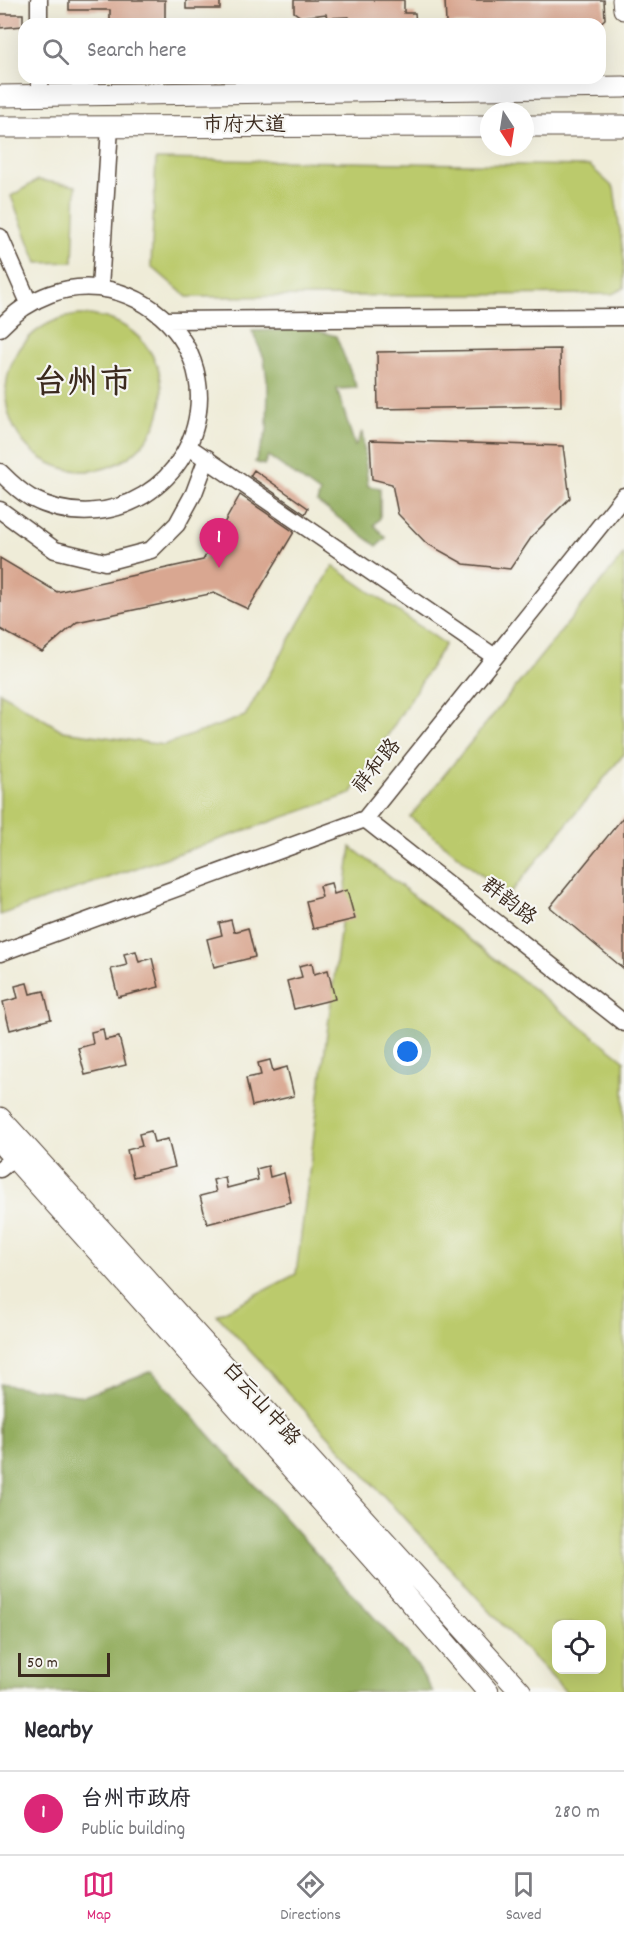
<!DOCTYPE html>
<html lang="en">
<head>
<meta charset="utf-8">
<style>
	body { margin:0; font-family:Dekko,"LXGW WenKai TC",sans-serif; background:#f7f7f7; color:#2b2b33 }
	.controls { position:absolute; right:18px; bottom:18px; display:grid; overflow:hidden; border-radius:12px; box-shadow:0 6px 24px #0002 }
	.controls button { width:54px; height:54px; display:grid; place-items:center; padding:0; border:0; border-bottom:2px solid #e1e1e2; background:#fff; color:#2b2b33; font:30px sans-serif }
	.compass { position:absolute; left:480px; top:102px; width:54px; height:54px; border-radius:50%; background:#fff; box-shadow:0 6px 24px #0002; rotate:168deg }
	.scale { position:absolute; left:18px; bottom:15px; width:92px; box-sizing:border-box; padding-left:6px; border:3px solid #3b2a1e; border-top:0; font-size:16px; line-height:21px; white-space:nowrap; color:#3b2a1e; -webkit-text-stroke:4px #f6f6f2; paint-order:stroke }
	.you { position:absolute; left:408px; top:1052px; width:21px; height:21px; margin:-15px; border:4px solid #fff; border-radius:50%; background:#1a73e8; box-shadow:0 0 0 9px #1a73e833 }
	.badge { display:grid; place-items:center; width:39px; height:39px; border-radius:50%; background:#db2777; color:#fff; font-size:20px; font-weight:700 }
	.pin { position:absolute; translate:-50% -50px; filter:drop-shadow(0 2px 3px #0008) }
	.pin::after { content:''; position:absolute; top:32px; width:21px; height:18px; background:inherit; clip-path:polygon(0 0,100% 0,50% 100%) }
	.list { margin:0; padding:0; list-style:none }
	h2 { display:flex; justify-content:space-between; align-items:center; height:78px; margin:0; padding:0 24px; font-size:26px }
	h2 small { font-size:20px; font-weight:400; color:#7c7c81 }
	.list li { display:grid; grid-template-columns:39px 1fr auto; gap:18px; align-items:center; box-sizing:border-box; height:84px; padding:0 24px; border-top:2px solid #e1e1e2 }
	.list b { display:block; font-size:22px; white-space:nowrap }
	.list p { margin:0; font-size:20px; white-space:nowrap; color:#7c7c81 }
	.list em { font-size:20px; font-style:normal; color:#7c7c81 }
	.icon { flex:none; width:33px; height:33px; fill:none; stroke:currentColor; stroke-width:2; stroke-linecap:round; stroke-linejoin:round }
	.map { position:relative; flex:none; width:624px; height:1692px; overflow:hidden }
	.search { position:absolute; background:#fff; box-shadow:0 6px 24px #0002; left:18px; right:18px; top:18px; height:66px; display:flex; align-items:center; gap:15px; box-sizing:border-box; padding:0 21px; border-radius:18px; color:#7c7c81; font-size:22px }
	.sheet { height:162px; background:#fff }
	nav { display:flex; justify-content:space-around; align-items:center; box-sizing:border-box; height:84px; border-top:2px solid #e1e1e2; background:#fff; font-size:16px; color:#7c7c81 }
	nav a { display:grid; justify-items:center; gap:3px }
	nav .on { color:#db2777 }
	.map>svg:first-child { display:block }
	.green { fill:#bbca6c; stroke:#7b7a45; stroke-width:1.5; fill-rule:evenodd }
	.forest { fill:#94ae60; stroke:#686c3f; stroke-width:1.5 }
	.building { fill:#d9a791 }
	.lines { fill:none; stroke-linecap:round; stroke-linejoin:round }
	.minor-casing { stroke:#56473a; stroke-width:19 }
	.major-casing { stroke:#56473a; stroke-width:23 }
	.minor { stroke:#fff; stroke-width:16 }
	.major { stroke:#fff; stroke-width:21 }
	.labels { text-anchor:middle; dominant-baseline:central; stroke-width:4.5; stroke-linejoin:round; paint-order:stroke }
	.street-label { font-size:21px; fill:#3b2a1e; stroke:#f6f6f2 }
	.town-label { font-size:33px; font-weight:bold; fill:#3b2a1e; stroke:#f6f6f2 }
</style>
</head>
<body>
<div class="map">
<svg width="624" height="1692" viewBox="0 0 624 1692">
	<rect width="100%" height="100%" fill="#f6f6f2"/>
	<filter id="ink" filterUnits="userSpaceOnUse"><feTurbulence type="fractalNoise" baseFrequency=".0167" numOctaves="2"/><feDisplacementMap in="SourceGraphic" scale="12" xChannelSelector="R" yChannelSelector="G"/><feConvolveMatrix kernelMatrix="1 2 1 2 8 2 1 2 1" color-interpolation-filters="sRGB"/></filter>
	<filter id="wash" filterUnits="userSpaceOnUse"><feTurbulence type="fractalNoise" baseFrequency=".008" numOctaves="4" result="noise"/><feDisplacementMap in="SourceGraphic" scale="24" xChannelSelector="R" yChannelSelector="G"/><feGaussianBlur stdDeviation="1.35" result="paint"/><feColorMatrix in="noise" values="0 0 0 0 0 0 0 0 0 0 0 0 0 0 0 0 0 1.4 0 .05"/><feComposite in="paint" operator="in"/></filter>
	<g filter="url(#wash)">
		<rect width="100%" height="100%" fill="#efecd8"/>
		<!-- green -->
		<path class="green" d="M 156,159 L 590,166 L 614,188 L 624,259 L 624,288 L 612,294 L 187,297 L 151,266 Z
			M 38,180 L 76,186 L 73,262 L 37,263 L 11,196 Z
			M6 393a78 78 0 1 1 156 0a78 78 0 1 1-156 0Z
			M 624,554 L 624,754 L 508,896 L 410,817 Z
			M 333,566 L 445,644 L 351,794 L 0,915 L 0,692 L 63,731 L 164,745 L 245,716 Z
			M 351,847 L 624,1060 L 624,1692 L 566,1692 L 497,1619 L 217,1315 L 296,1274 ZM 556,1624 L 602,1624 L 602,1670 L 556,1670 Z"/>
		<!-- forest -->
		<path class="forest" d="M 311,329 L 336,336 L 357,388 L 337,389 L 355,446 L 362,432 L 368,486 L 380,488 L 380,518 L 374,525 L 386,538 L 377,546 L 317,502 L 320,493 L 268,456 L 264,465 L 255,462 L 267,431 L 268,387 L 264,358 L 252,331 Z
			M 152,1371 L 416,1664 L 433,1692 L 0,1692 L 0,1384 L 84,1396 Z"/>
		<g id="blocks">
			<!-- building -->
			<path class="building" d="M 69,0 L 165,0 L 165,24 L 110,24 L 110,10 L 69,10 Z
				M 186,0 L 220,0 L 220,9 L 186,9 Z
				M 294,0 L 404,0 L 404,13 L 415,13 L 416,24 L 353,24 L 349,17 L 327,18 L 326,14 L 301,17 L 294,12 Z
				M 445,0 L 604,0 L 605,19 L 599,24 L 446,24 Z
				M 0,14 L 23,14 L 23,26 L 0,28 Z
				M 560,349 L 561,406 L 378,409 L 377,352 Z
				M 370,440 L 563,446 L 570,498 L 533,535 L 510,569 L 464,564 L 426,543 L 398,514 L 392,484 L 372,479 Z
				M 254,470 L 308,508 L 305,514 L 250,476 Z
				M 240,495 L 294,532 L 248,609 L 214,593 L 77,622 L 42,652 L 0,629 L 0,558 L 57,592 L 203,560 Z
				M 624,816 L 624,969 L 550,907 Z
				M 331,883 L 334,894 L 347,890 L 355,919 L 313,929 L 306,901 L 322,897 L 319,886 Z
				M 231,920 L 234,932 L 248,928 L 255,957 L 214,967 L 207,939 L 222,935 L 219,923 Z
				M 136,951 L 139,962 L 152,958 L 159,987 L 118,997 L 111,969 L 127,965 L 124,954 Z
				M 312,963 L 314,974 L 328,970 L 335,999 L 294,1009 L 287,981 L 302,977 L 299,966 Z
				M 27,983 L 30,994 L 44,991 L 51,1019 L 10,1030 L 3,1002 L 18,998 L 15,986 Z
				M 103,1029 L 105,1040 L 119,1037 L 126,1065 L 85,1075 L 78,1048 L 93,1044 L 91,1032 Z
				M 270,1060 L 273,1071 L 287,1067 L 294,1096 L 252,1106 L 246,1078 L 261,1075 L 258,1063 Z
				M 151,1131 L 154,1142 L 168,1139 L 175,1167 L 133,1177 L 127,1150 L 142,1146 L 139,1134 Z
				M 268,1166 L 270,1177 L 284,1173 L 291,1202 L 207,1224 L 200,1196 L 216,1192 L 213,1180 L 225,1177 L 227,1188 L 258,1180 L 256,1169 Z"/>
		</g>
	</g>
	<g filter="url(#ink)">
		<use href="#blocks" fill-opacity="0" stroke="#56473a" stroke-width="1.5"/>
		<g class="lines">
			<defs>
				<path id="minor" d="M 39,0 L 39,24
					M 40,78 L 40,96
					M 0,237 L 29,303
					M 100,288 L 110,127
					M 166,320 L 624,317
					M 0,328 C 29,297 68,281 110,290 C 136,296 158,310 175,330 C 190,348 199,373 199,397 C 198,483 109,539 31,498 C 19,491 10,482 0,472
					M 189,447 L 495,657
					M 0,510 L 55,550 L 105,562 L 151,550 L 177,524 L 194,493 L 207,458
					M 365,819 L 624,1023
					M 0,953 L 365,819 L 624,496
					M 0,1169 L 14,1158"/>
				<path id="major" d="M 623,0 L 624,9
					M 0,96 L 624,87
					M 525,126 L 624,126
					M 0,127 L 489,126
					M 0,1118 L 521,1692
					M 0,1142 L 395,1584 L 488,1692"/>
			</defs>
			<!-- minor casing -->
			<use href="#minor" class="minor-casing"/>
			<!-- major casing -->
			<use href="#major" class="major-casing"/>
			<!-- minor -->
			<use href="#minor" class="minor"/>
			<!-- major -->
			<use href="#major" class="major"/>
		</g>
	</g>
	<g class="labels">
		<!-- street labels -->
		<g class="street-label">
			<text x="244" y="127">市府大道</text>
			<text transform="translate(378 767) rotate(-51)">祥和路</text>
			<text transform="translate(508 903) rotate(38)">群韵路</text>
			<text transform="translate(260 1405) rotate(48)">白云山中路</text>
		</g>
		<!-- town labels -->
		<g class="town-label">
			<text x="83" y="385">台州市</text>
		</g>
	</g>
</svg>
<div class="controls">
<button><svg class="icon" aria-label="locate" viewBox="0 0 24 24"><circle cx="12" cy="12" r="6"/><path d="M12 2v4M12 18v4M2 12h4M18 12h4"/></svg></button>
</div>
<svg class="compass" viewBox="-18 -18 36 36"><path d="M0-13l5 13h-10z" fill="#e53935"/><path d="M0 13l5-13h-10z" fill="#7c7c81"/></svg>
<div class="scale">50 m</div>
<div class="you"></div>
<div class="pin badge" style="left:219px;top:568px">1</div>
<div class="search"><svg class="icon" aria-label="search" viewBox="0 0 24 24"><circle cx="10" cy="10" r="6"/><path d="M15 15l6 6"/></svg>Search here</div>
</div>
<section class="sheet">
<h2>Nearby<small></small></h2>
<ul class="list">
<li><span class="badge">1</span><div><b>台州市政府</b><p>Public building</p></div><em>280 m</em></li>
</ul>
</section>
<nav>
<a class="on"><svg class="icon" aria-label="map" viewBox="0 0 24 24"><path d="M3 6l6-2 6 2 6-2v14l-6 2-6-2-6 2zM9 4v14M15 6v14"/></svg>Map</a>
<a><svg class="icon" aria-label="directions" viewBox="0 0 24 24"><path d="M12 3l9 9-9 9-9-9zM9 14v-3h6M13 9l2 2-2 2"/></svg>Directions</a>
<a><svg class="icon" aria-label="saved" viewBox="0 0 24 24"><path d="M7 4h10v16l-5-4-5 4z"/></svg>Saved</a>
</nav>
</body>
</html>
